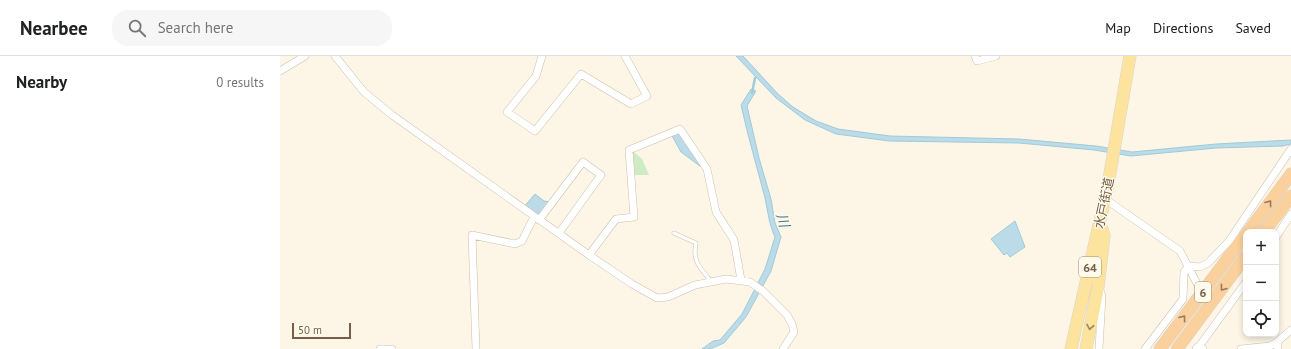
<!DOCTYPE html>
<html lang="en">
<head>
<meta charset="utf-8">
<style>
	body { margin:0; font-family:"PT Sans","Noto Sans JP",sans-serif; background:#f6f6f6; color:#202124 }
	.controls { position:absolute; right:12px; bottom:12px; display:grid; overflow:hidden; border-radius:8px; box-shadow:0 2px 6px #0003 }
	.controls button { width:36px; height:36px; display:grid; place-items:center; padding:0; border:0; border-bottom:1px solid #e0e0e0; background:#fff; color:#202124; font:20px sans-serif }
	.scale { position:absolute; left:12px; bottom:10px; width:59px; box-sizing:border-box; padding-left:4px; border:2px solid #765e4a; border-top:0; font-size:11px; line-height:14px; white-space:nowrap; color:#765e4a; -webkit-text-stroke:3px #fffaec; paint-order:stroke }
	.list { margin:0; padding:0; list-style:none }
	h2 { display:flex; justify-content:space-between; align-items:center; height:52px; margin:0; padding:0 16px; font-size:17px }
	h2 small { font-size:13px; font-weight:400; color:#757577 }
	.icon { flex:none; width:22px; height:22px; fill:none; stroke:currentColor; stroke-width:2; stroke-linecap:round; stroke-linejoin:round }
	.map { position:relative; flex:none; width:1011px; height:293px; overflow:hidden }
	header { display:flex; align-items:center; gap:24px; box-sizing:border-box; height:56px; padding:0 20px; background:#fff; border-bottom:1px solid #e0e0e0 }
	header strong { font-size:19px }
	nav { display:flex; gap:22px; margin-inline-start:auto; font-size:14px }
	.search { width:280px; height:36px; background:#f6f6f6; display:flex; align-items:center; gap:10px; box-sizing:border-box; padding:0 14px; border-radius:16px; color:#757577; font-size:15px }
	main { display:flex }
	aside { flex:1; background:#fff }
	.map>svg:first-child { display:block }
	.green { fill:#cfebc4 }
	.water { fill:#badbe7; stroke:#a0cad9 }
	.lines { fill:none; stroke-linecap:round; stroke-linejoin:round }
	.stream { stroke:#a0cad9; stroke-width:2.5 }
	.service-casing { stroke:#cebfac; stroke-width:4.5 }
	.minor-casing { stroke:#cebfac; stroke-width:8 }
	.tertiary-casing { stroke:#cebfac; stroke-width:10 }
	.primary-casing { stroke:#dbd5d0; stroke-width:13 }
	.trunk-casing { stroke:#dbd5d0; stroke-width:13 }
	.service { stroke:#fff; stroke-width:3.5 }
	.minor { stroke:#fff; stroke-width:7 }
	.tertiary { stroke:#fff; stroke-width:9 }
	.primary { stroke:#fce39e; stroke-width:12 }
	.trunk { stroke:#fad09d; stroke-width:12 }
	.oneway { stroke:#977a5f }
	.oneway2 { stroke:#9e8663 }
	.labels { text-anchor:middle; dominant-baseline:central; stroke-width:3; stroke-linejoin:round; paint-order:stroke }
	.shield { fill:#fffaec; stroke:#9f8d7b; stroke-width:1 }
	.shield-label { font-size:12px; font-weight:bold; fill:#765e4a }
	.street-label { font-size:13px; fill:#765e4a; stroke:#fffaec }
	.water-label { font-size:14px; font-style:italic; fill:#43768a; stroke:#fffaec }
</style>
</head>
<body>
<header>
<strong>Nearbee</strong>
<div class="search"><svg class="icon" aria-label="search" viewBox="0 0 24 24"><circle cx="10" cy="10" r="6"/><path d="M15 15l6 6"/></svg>Search here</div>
<nav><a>Map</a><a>Directions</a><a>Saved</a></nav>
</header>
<main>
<aside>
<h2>Nearby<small>0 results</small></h2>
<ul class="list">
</ul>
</aside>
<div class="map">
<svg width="1011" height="293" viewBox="0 0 1011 293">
	<rect width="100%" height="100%" fill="#fdf6e6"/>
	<!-- green -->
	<path class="green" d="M 353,95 L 362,103 L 369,119 L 352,119 Z"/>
	<!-- water -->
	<path class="water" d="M 456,0 L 463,0 L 498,38 L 513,51 L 536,65 L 558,73 L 610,80 L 739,83 L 816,90 L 852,96 L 936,88 L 1011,84 L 1011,88 L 1003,90 L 936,92 L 851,100 L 814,94 L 739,87 L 609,85 L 556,78 L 525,64 L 496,42 Z
		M 471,33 L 476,35 L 467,50 L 479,102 L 491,143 L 495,167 L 501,181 L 491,215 L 466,261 L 444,287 L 430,293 L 422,293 L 433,285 L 440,284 L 462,258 L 485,213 L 495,181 C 489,168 488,156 485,142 C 477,111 468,81 461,49 Z
		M 399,75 L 424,113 L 401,96 L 391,78 Z
		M 255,138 L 264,145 L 271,146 L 259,162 L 243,152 Z
		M 735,165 L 745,191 L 730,201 L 727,197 L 724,199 L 711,183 Z"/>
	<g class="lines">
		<!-- stream -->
		<path class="stream" d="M 472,37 L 475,22"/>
		<defs>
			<path id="service" d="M 394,177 L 416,187 C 412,205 420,212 431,225"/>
			<path id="minor" d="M 55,0 L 84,36 L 112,59 L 309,199 L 352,228 L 377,242 L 388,241 L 415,229 L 446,223 L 470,226 L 483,235 L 507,259 L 512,268 L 514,276 L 503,293
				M 262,0 L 256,20 L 227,56 L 255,75 L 301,18 L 351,48 L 367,40 L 345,0
				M 695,0 L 697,5 L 716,0
				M 0,15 L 25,0
				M 825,143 L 900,195 L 922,237
				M 259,164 L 303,106 L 321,119 L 279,177
				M 996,181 L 1011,158
				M 309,199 L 336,163 L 354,161 L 349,94 L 400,73 L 427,113 L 436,156 L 454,184 L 461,224
				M 819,232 L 822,240 L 819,293
				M 997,286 L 1011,274
				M 100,293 L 112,293
				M 196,293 L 192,179 L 235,188 L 242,185 L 254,161
				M 865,293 L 903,243 L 904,216 L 909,210 L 920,211 L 928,207 L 949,185 L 1011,93
				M 923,293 L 918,292 L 966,226
				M 961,293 L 990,290 L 997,286 L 998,293"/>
			<path id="tertiary" d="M 917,293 L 918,292"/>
			<path id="primary" d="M 791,293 L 828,129 L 850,0
				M 806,293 L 818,231 L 824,180 L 822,173"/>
			<path id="trunk" d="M 968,176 L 1011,118
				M 984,176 L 1011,140
				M 880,293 L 966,178
				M 897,293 L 966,200"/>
		</defs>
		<!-- service casing -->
		<use href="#service" class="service-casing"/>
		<!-- minor casing -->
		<use href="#minor" class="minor-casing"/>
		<!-- tertiary casing -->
		<use href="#tertiary" class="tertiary-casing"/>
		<!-- primary casing -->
		<use href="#primary" class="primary-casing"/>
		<!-- trunk casing -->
		<use href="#trunk" class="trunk-casing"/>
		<!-- service -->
		<use href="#service" class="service"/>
		<!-- minor -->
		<use href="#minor" class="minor"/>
		<!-- tertiary -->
		<use href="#tertiary" class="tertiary"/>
		<!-- primary -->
		<use href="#primary" class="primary"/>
		<!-- trunk -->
		<use href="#trunk" class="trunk"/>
	</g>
	<!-- one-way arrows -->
	<defs><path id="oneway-chevron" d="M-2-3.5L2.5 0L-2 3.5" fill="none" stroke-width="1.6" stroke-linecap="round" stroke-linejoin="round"/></defs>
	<g class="oneway">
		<use href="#oneway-chevron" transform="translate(989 147) rotate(-53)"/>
		<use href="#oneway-chevron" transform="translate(943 232) rotate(127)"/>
		<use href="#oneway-chevron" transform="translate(903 262) rotate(-53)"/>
	</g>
	<use class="oneway2" href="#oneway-chevron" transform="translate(810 271) rotate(101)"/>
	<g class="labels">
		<!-- shield labels -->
		<g class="shield">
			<rect x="799" y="201" width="22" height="20" rx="3"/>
			<rect x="915" y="226" width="16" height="20" rx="3"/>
		</g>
		<g class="shield-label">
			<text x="810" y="211">64</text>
			<text x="923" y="236">6</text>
		</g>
		<!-- street labels -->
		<g class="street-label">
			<text transform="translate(824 147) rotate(-78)">水戸街道</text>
		</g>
		<!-- water labels -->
		<g class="water-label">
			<text transform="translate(503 164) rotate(73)">川</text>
		</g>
	</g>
</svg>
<div class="controls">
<button>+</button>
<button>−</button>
<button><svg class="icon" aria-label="locate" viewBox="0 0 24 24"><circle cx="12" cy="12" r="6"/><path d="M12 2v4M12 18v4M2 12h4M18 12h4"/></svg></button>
</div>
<div class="scale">50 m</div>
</div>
</main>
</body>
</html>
